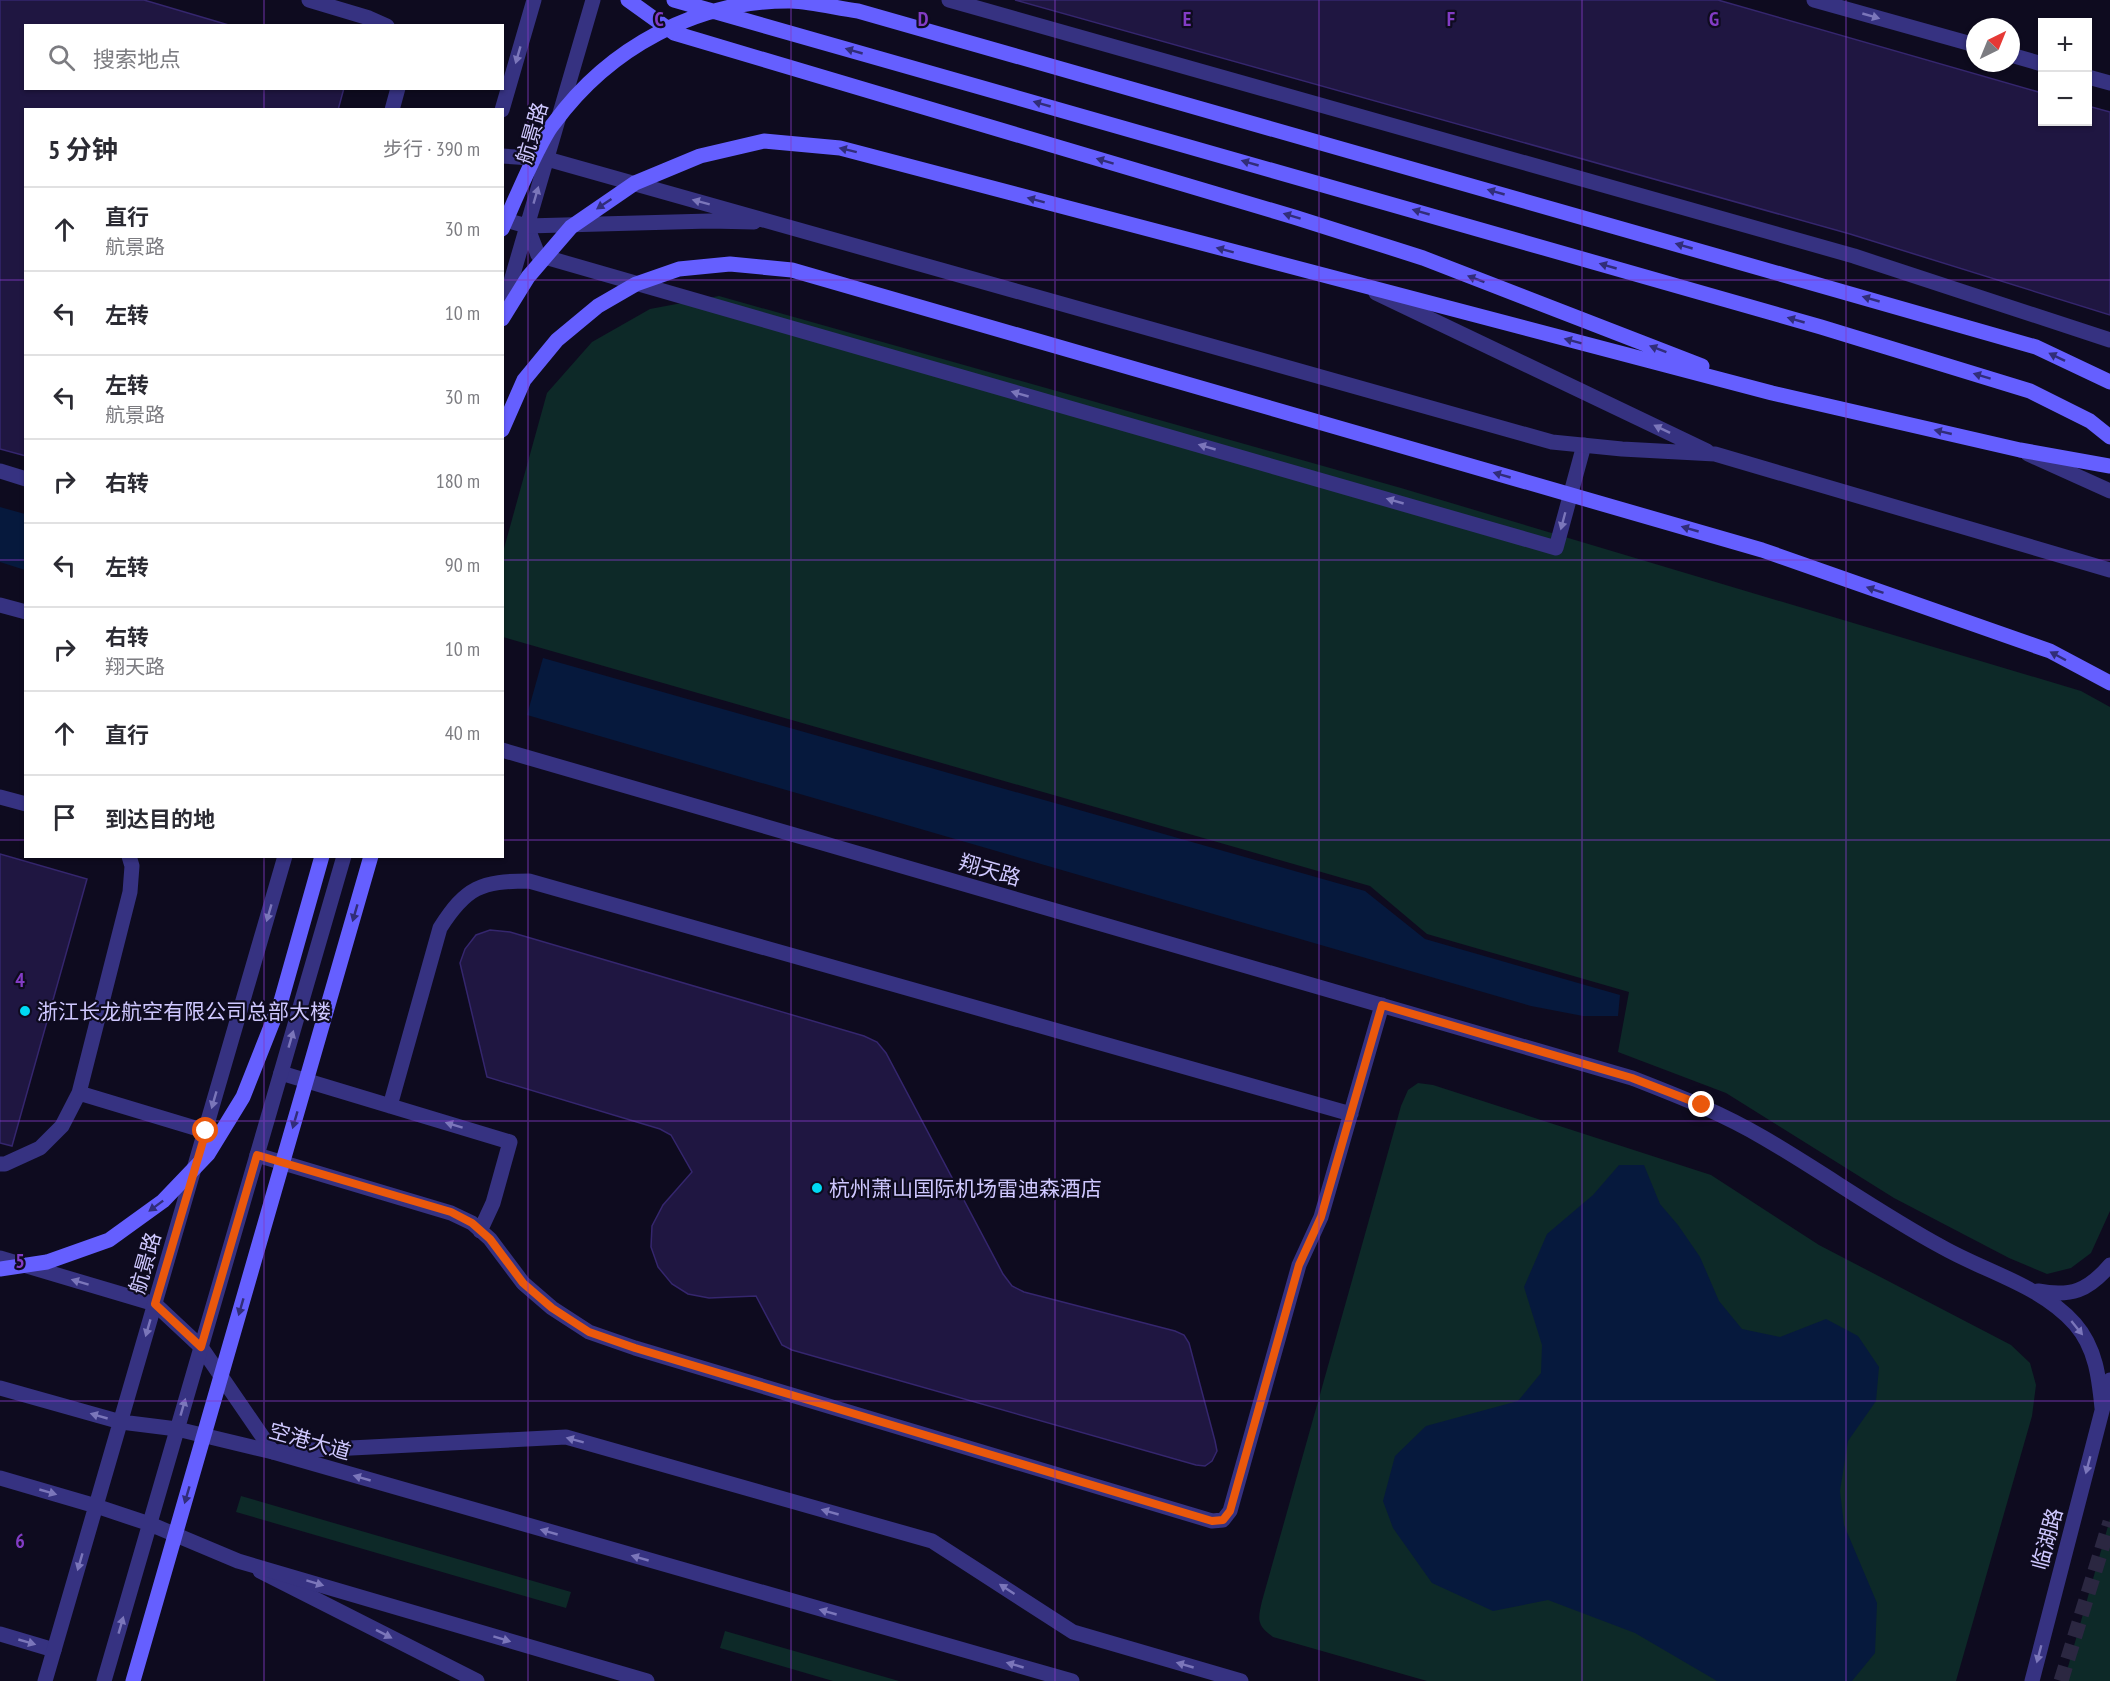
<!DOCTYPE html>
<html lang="zh">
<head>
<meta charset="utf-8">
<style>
	body { margin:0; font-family:"PT Sans Narrow","Noto Sans SC",sans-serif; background:#f2f2f3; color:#2b2b33 }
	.controls { position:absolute; right:18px; top:18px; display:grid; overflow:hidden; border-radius:0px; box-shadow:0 2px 4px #0004 }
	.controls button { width:54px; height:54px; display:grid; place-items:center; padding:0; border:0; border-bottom:2px solid #e1e1e2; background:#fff; color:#2b2b33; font:30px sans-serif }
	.compass { position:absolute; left:1966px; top:18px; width:54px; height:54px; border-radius:50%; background:#fff; box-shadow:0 2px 4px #0004; rotate:43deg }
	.stop { position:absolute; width:18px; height:18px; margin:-14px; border:4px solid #ea580c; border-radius:50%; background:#fff }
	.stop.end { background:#ea580c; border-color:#fff; box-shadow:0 2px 6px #0008 }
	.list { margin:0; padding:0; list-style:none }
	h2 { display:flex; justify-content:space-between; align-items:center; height:78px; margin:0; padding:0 24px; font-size:26px }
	h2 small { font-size:20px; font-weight:400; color:#7c7c81 }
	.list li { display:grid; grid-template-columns:39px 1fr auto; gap:18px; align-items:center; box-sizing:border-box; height:84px; padding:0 24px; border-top:2px solid #e1e1e2 }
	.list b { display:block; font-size:22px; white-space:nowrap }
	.list p { margin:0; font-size:20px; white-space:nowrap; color:#7c7c81 }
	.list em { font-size:20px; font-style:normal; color:#7c7c81 }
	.icon { flex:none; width:33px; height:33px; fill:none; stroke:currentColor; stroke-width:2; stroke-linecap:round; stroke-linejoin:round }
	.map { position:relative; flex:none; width:2110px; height:1681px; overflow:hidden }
	.search { position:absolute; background:#fff; box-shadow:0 2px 4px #0004; left:24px; top:24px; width:480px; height:66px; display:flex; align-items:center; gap:15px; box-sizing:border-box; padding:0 21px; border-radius:0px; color:#7c7c81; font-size:22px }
	.panel { position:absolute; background:#fff; box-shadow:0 2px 4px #0004; left:24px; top:108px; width:480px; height:750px; border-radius:0px }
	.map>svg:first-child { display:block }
	.green { fill:#0d2928 }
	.water { fill:#06193d }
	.building { fill:#1f1641; stroke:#35266e; stroke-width:1.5 }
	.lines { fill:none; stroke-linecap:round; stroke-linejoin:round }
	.minor-tunnel { stroke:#2b2741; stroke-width:15; stroke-dasharray:15 8; stroke-linecap:butt }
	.service { stroke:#363281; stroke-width:15 }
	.minor { stroke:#363281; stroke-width:15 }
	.secondary { stroke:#655fff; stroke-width:15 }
	.oneway { fill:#7b76ba }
	.oneway2 { fill:#312d79 }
	.route { stroke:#ea580c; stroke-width:8 }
	.grid { fill:none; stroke:#833cc5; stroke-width:1.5; stroke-opacity:0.55 }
	.poi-dot { fill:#00d9f3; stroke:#0e0b1f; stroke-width:2 }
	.labels { text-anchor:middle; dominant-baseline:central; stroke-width:4.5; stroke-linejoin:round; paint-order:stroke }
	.street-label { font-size:21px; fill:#cfc8ff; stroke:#0e0b1f }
	.poi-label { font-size:21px; fill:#cfc8ff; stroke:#0e0b1f; text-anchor:start }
	.grid-label { font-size:20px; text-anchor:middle; font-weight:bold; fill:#833cc5; stroke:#0e0b1f; stroke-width:4.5; stroke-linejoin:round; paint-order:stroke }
</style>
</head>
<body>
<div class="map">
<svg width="2110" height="1681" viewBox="0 0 2110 1681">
	<rect width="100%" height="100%" fill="#0e0b1f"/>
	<!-- green -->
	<path class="green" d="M 719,296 L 1401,488 L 2081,691 L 2110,707 L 2110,1211 L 2091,1253 L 2071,1268 L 2047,1274 L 2009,1258 L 1894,1198 L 1726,1093 L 1618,1052 L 1629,992 L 1427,934 L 1370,886 L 503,637 L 503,552 L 547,393 L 592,342 L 650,309 Z
		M 1418,1083 L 1433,1085 L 1711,1175 L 1819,1245 L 2011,1345 L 2030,1363 L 2036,1385 L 2032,1416 L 1956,1681 L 1427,1681 L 1273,1637 C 1256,1625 1258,1619 1262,1601 L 1401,1106 L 1408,1090 Z
		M 241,1496 L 571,1592 L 566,1608 L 236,1512 Z
		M 2110,1519 L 2110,1681 L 2064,1681 Z
		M 725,1631 L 899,1681 L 833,1681 L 720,1648 Z"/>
	<!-- water -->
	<path class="water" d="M 0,507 L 25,514 L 25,570 L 0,562 Z
		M 543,658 L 1365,891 L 1425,939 L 1620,995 L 1618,1016 L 1583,1016 L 1531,1006 L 527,715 Z
		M 1619,1165 L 1644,1165 L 1660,1204 L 1678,1225 L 1700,1257 L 1719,1301 L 1742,1329 L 1780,1337 L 1826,1319 L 1858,1336 L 1879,1367 L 1876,1401 L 1848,1441 L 1840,1491 L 1844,1525 L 1877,1603 L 1875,1653 L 1852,1681 L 1717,1681 L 1635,1633 L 1548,1600 L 1493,1611 L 1432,1583 L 1393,1528 L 1383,1501 L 1395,1456 L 1426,1426 L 1518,1401 L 1541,1373 L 1542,1345 L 1524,1287 L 1547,1234 L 1593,1195 Z"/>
	<!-- building -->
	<path class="building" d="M 0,0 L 144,0 L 232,26 L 26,26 L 26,88 L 344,88 L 338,110 L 26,110 L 26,456 L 0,449 Z
		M 1015,0 L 1718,0 L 2042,93 L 2042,122 L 2088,122 L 2088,106 L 2110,112 L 2110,315 L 1850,234 Z
		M 0,854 L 87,879 L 12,1146 L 0,1143 Z
		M 490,930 L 510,932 L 864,1036 L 877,1042 L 886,1053 L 1003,1274 L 1012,1286 L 1024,1292 L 1175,1331 L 1184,1335 L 1189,1343 L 1215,1441 L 1217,1451 L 1212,1461 L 1205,1466 L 1196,1465 L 792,1350 L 782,1345 L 756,1296 L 709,1298 L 688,1294 L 672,1284 L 658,1267 L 651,1247 L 652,1226 L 663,1205 L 692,1172 L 671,1135 L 660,1129 L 487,1077 L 460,963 L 465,949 L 476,935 Z"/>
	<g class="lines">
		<!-- minor-tunnel -->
		<path class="minor-tunnel" d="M 2061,1681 L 2110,1522"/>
		<!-- service -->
		<path class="service" d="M 309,0 L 369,18 L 387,26
			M 949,0 L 1854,256 L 2110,340
			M 1814,0 L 1975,45
			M 2011,55 L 2042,64
			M 2088,77 L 2110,83
			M 392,110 L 398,88
			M 527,226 L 538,255 L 1556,548 L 1584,445
			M 2028,454 L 2110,491
			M 0,471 L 26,479
			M 0,605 L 26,612
			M 502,750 L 1632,1078 C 1678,1096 1722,1113 1764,1138 C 1824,1173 1881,1214 1942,1247 C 1986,1272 2040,1285 2075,1324 C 2096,1348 2099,1378 2102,1408
			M 0,797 L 26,804
			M 281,1073 L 510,1142 L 493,1203 L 480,1231
			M 79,1093 L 205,1131
			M 390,1106 L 440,928 C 466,887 481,881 529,881 L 1351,1114
			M 257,1155 L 451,1213 L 472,1223 L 490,1239 L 523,1283 L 552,1308 L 589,1332 L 635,1348 L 1212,1521 L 1223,1520 L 1230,1511 L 1299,1265 L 1321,1217 L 1382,1005
			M 0,1164 L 5,1164 L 40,1148 L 62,1126 L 79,1093 L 130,892 L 132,866 L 129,856
			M 0,1258 L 155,1304 L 201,1347 L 273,1452 L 566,1437 L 932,1541 L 1073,1632 L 1241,1681
			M 2038,1291 C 2071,1297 2088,1291 2110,1265
			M 260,1571 L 477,1681
			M 0,1634 L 54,1650
			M 2032,1681 L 2110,1380"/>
		<!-- minor -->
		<path class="minor" d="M 502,110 L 534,0
			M 502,156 L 547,159 L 1552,442 L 1622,449 L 1715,454 L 2110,570
			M 502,219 L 527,226 L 710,221 L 754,222
			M 1376,293 L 1707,451
			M 502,312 L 593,0
			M 0,1388 L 121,1422 L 177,1429 L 273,1452 L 1072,1681
			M 0,1478 L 96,1506 L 150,1524 L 238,1561 L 647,1681
			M 45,1681 L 285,856
			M 104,1681 L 344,856"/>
		<!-- secondary -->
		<path class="secondary" d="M 628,0 L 674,33 L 1294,217 L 1423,258 L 1702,366
			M 674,0 L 1821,327 L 2030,391 L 2090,421 L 2110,437
			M 502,229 C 514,202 525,176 538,150 C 543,141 547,131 554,123 C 609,48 696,0 791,1 C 813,2 836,8 858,11 L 2036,347 L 2110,382
			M 502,319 L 528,277 L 571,227 L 635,183 L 700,156 L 764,141 L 840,148 L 1772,393 L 2020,450 L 2110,466
			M 502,430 L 524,380 L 557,340 L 598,306 L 636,284 L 679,269 L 730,264 L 792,270 L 1762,550 L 2050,651 L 2110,683
			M 0,1269 L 47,1262 L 109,1240 L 163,1201 L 208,1154 L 243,1097 L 281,1001 L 322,856
			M 133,1681 L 371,856"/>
	</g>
	<!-- one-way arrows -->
	<defs><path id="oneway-solid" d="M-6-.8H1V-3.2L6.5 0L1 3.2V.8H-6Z" transform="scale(1.5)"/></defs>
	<g class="oneway">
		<use href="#oneway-solid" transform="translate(1871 16) rotate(16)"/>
		<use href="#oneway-solid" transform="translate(518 55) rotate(106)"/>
		<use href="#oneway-solid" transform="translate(536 195) rotate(-74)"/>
		<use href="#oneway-solid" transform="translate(701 202) rotate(-165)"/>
		<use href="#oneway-solid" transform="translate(1020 394) rotate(-164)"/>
		<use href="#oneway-solid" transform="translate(1662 429) rotate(-154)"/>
		<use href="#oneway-solid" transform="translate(1207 447) rotate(-164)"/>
		<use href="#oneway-solid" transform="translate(1395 501) rotate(-164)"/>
		<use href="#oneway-solid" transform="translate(1563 521) rotate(105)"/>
		<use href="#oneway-solid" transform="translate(269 913) rotate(106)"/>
		<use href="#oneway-solid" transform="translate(291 1039) rotate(-74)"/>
		<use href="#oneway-solid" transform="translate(214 1100) rotate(106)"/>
		<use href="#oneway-solid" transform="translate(454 1125) rotate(-163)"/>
		<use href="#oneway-solid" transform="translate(80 1282) rotate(-163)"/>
		<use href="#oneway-solid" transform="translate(148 1328) rotate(106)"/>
		<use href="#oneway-solid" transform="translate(2077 1328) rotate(51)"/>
		<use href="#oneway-solid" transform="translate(183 1407) rotate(-74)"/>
		<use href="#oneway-solid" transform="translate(99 1416) rotate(-164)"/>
		<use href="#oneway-solid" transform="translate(575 1440) rotate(-165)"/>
		<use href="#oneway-solid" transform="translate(2088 1465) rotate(105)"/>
		<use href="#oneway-solid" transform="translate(362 1478) rotate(-164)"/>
		<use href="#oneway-solid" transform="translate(48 1492) rotate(16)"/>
		<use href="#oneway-solid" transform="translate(830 1512) rotate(-164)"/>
		<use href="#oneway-solid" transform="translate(549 1532) rotate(-164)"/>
		<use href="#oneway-solid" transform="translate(640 1558) rotate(-164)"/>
		<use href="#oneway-solid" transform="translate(80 1562) rotate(106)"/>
		<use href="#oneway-solid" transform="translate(315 1583) rotate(17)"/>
		<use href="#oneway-solid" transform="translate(1007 1589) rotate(-147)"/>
		<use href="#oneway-solid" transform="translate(828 1612) rotate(-164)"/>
		<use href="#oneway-solid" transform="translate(121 1625) rotate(-74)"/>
		<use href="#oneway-solid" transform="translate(384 1634) rotate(27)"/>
		<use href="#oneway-solid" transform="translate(502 1639) rotate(17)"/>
		<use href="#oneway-solid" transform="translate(27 1642) rotate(16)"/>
		<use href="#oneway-solid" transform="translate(2039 1654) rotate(105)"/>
		<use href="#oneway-solid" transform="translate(1015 1665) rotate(-164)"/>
		<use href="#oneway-solid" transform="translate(1185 1665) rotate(-164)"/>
	</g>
	<g class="oneway2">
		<use href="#oneway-solid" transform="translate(854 51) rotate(-164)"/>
		<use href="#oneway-solid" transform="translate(1042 104) rotate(-164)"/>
		<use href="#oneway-solid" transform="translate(848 150) rotate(-166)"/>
		<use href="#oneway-solid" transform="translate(1105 161) rotate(-163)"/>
		<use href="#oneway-solid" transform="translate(1250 163) rotate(-164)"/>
		<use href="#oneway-solid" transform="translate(1496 192) rotate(-164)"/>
		<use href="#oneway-solid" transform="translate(1036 200) rotate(-165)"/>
		<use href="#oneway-solid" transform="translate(604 204) rotate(146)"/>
		<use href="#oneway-solid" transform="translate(1421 212) rotate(-164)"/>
		<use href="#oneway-solid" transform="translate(1292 216) rotate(-163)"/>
		<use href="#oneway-solid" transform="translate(1684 246) rotate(-164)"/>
		<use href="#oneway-solid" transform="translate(1225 250) rotate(-165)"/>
		<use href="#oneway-solid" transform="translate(1608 266) rotate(-164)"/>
		<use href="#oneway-solid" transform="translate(1476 279) rotate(-159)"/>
		<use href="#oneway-solid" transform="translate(1871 299) rotate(-164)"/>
		<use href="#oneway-solid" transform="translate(1796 320) rotate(-164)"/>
		<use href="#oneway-solid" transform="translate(1573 341) rotate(-165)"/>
		<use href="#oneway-solid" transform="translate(1658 349) rotate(-159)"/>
		<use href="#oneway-solid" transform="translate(2057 357) rotate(-154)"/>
		<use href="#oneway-solid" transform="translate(1982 376) rotate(-163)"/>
		<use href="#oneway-solid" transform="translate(1943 432) rotate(-167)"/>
		<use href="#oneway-solid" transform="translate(1502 475) rotate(-164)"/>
		<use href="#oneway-solid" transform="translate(1690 529) rotate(-164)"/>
		<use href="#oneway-solid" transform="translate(1875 590) rotate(-161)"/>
		<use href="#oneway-solid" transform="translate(2058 656) rotate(-152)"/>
		<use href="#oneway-solid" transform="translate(355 913) rotate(106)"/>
		<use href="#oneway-solid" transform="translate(295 1120) rotate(106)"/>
		<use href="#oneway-solid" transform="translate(156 1206) rotate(143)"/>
		<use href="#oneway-solid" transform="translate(241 1307) rotate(106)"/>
		<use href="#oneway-solid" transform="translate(187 1495) rotate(106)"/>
	</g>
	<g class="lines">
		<!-- route -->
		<path class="route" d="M 206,1131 L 155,1304 L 201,1347 L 257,1155 L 451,1212 L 472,1223 L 490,1239 L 523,1283 L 552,1308 L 589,1332 L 635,1348 L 1212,1521 L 1223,1520 L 1230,1511 L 1299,1265 L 1321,1217 L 1382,1005 L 1632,1078 L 1702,1105"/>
	</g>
	<!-- grid -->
	<path class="grid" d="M 264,0 L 264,26M 528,0 L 528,1681M 791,0 L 791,1681M 1055,0 L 1055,1681M 1319,0 L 1319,1681M 1582,0 L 1582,1681M 1846,0 L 1846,1681M 264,88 L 264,110M 0,280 L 26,280M 502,280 L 2110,280M 0,560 L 26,560M 502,560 L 2110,560M 0,840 L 26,840M 502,840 L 2110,840M 264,856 L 264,1681M 0,1121 L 2110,1121M 0,1401 L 2110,1401"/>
	<!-- markers -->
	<g class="poi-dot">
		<circle cx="25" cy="1011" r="6"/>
		<circle cx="817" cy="1188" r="6"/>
	</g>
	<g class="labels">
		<!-- street labels -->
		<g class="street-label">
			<text transform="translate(532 133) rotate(-74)">航景路</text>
			<text transform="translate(990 870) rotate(16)">翔天路</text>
			<text transform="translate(145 1263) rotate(-74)">航景路</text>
			<text transform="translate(310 1441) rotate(16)">空港大道</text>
			<text transform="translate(2047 1539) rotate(-75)">临湖路</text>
		</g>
		<!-- poi labels -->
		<g class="poi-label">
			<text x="37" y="1011">浙江长龙航空有限公司总部大楼</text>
			<text x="829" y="1188">杭州萧山国际机场雷迪森酒店</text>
		</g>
	</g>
	<g class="grid-label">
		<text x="659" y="26">C</text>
		<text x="923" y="26">D</text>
		<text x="1187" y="26">E</text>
		<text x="1451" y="26">F</text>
		<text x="1714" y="26">G</text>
		<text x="20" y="987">4</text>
		<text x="20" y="1268">5</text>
		<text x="20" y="1548">6</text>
	</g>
</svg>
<div class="controls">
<button>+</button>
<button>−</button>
</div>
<svg class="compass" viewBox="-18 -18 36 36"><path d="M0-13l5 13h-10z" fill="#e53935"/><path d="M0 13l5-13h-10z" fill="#7c7c81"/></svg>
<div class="stop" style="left:206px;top:1131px"></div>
<div class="stop end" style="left:1702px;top:1105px"></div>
<div class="search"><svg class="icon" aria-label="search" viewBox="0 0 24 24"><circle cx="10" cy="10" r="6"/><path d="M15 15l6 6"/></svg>搜索地点</div>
<section class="panel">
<h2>5 分钟<small>步行 · 390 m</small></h2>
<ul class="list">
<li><svg class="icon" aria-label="ahead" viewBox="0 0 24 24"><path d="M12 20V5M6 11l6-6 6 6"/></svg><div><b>直行</b><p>航景路</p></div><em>30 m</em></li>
<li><svg class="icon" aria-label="left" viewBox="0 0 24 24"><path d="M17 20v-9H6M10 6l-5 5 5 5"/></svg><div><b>左转</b></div><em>10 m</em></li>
<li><svg class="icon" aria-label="left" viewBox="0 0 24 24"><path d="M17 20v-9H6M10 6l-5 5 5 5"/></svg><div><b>左转</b><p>航景路</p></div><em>30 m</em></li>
<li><svg class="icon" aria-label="right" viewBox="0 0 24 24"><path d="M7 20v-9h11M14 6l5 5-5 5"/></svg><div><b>右转</b></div><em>180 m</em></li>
<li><svg class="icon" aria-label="left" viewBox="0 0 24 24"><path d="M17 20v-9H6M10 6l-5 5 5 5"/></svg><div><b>左转</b></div><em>90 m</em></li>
<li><svg class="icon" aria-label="right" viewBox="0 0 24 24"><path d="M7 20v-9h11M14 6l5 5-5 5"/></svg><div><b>右转</b><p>翔天路</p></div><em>10 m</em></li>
<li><svg class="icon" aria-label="ahead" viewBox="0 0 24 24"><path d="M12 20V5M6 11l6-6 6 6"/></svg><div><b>直行</b></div><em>40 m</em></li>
<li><svg class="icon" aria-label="arrive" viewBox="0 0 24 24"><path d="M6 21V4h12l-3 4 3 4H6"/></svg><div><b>到达目的地</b></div></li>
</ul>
</section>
</div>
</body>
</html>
